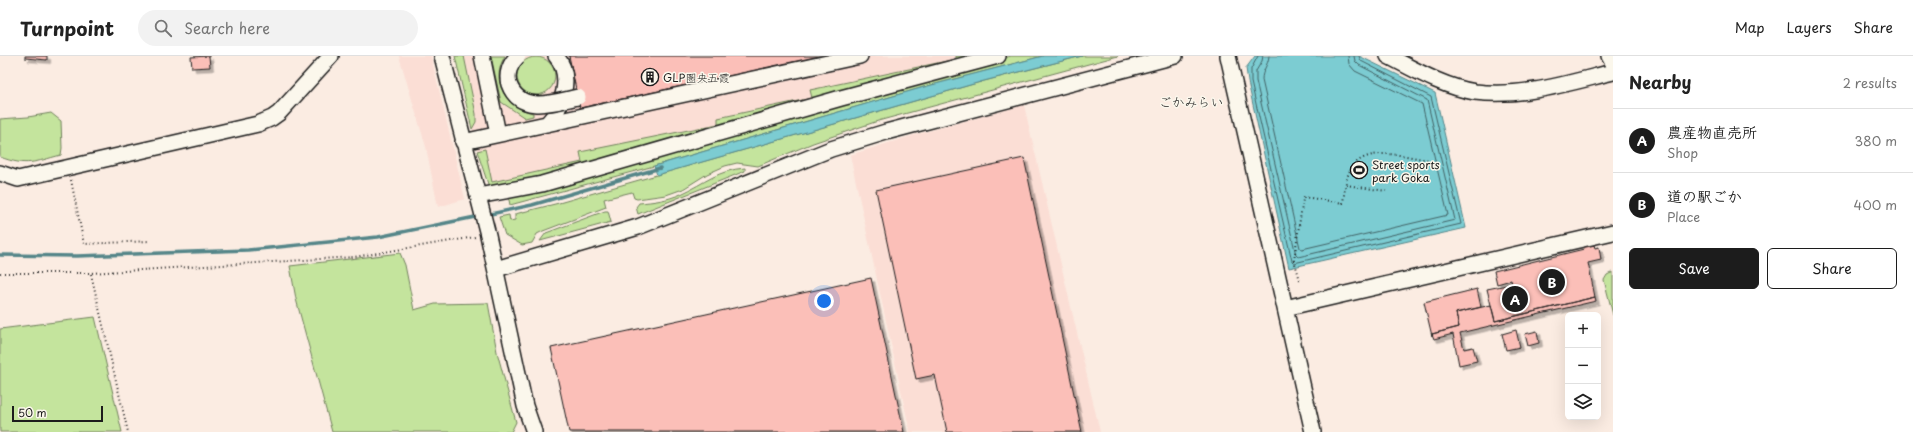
<!DOCTYPE html>
<html lang="en">
<head>
<meta charset="utf-8">
<style>
	body { margin:0; font-family:"Playpen Sans","Klee One",sans-serif; background:#f2f2f2; color:#222 }
	.controls { position:absolute; right:12px; bottom:12px; display:grid; overflow:hidden; border-radius:6px; box-shadow:0 4px 16px #0002 }
	.controls button { width:36px; height:36px; display:grid; place-items:center; padding:0; border:0; border-bottom:1px solid #e0e0e0; background:#fff; color:#222; font:20px sans-serif }
	.scale { position:absolute; left:12px; bottom:10px; width:91px; box-sizing:border-box; padding-left:4px; border:2px solid #1c1c1c; border-top:0; font-size:11px; line-height:14px; white-space:nowrap; color:#1c1c1c; -webkit-text-stroke:3px #fbf7ec; paint-order:stroke }
	.you { position:absolute; left:824px; top:245px; width:14px; height:14px; margin:-10px; border:3px solid #fff; border-radius:50%; background:#1a73e8; box-shadow:0 0 0 6px #1a73e833 }
	.badge { display:grid; place-items:center; width:26px; height:26px; border-radius:50%; background:#1c1c1c; color:#fff; font-size:13px; font-weight:700 }
	.pin { position:absolute; translate:-50% -50%; border:2px solid #fff; box-shadow:0 1px 4px #0006 }
	.list { margin:0; padding:0; list-style:none }
	h2 { display:flex; justify-content:space-between; align-items:center; height:52px; margin:0; padding:0 16px; font-size:17px }
	h2 small { font-size:13px; font-weight:400; color:#767676 }
	.list li { display:grid; grid-template-columns:26px 1fr auto; gap:12px; align-items:center; box-sizing:border-box; height:64px; padding:0 16px; border-top:1px solid #e0e0e0 }
	.list b { display:block; font-size:15px; white-space:nowrap }
	.list p { margin:0; font-size:13px; white-space:nowrap; color:#767676 }
	.list em { font-size:13px; font-style:normal; color:#767676 }
	.actions { display:flex; gap:8px; padding:12px 16px }
	.actions a { flex:1; padding:9px 0; border:1px solid #1c1c1c; border-radius:6px; text-align:center; font-size:14px; color:#1c1c1c }
	.actions .main { background:#1c1c1c; color:#fff }
	.icon { flex:none; width:22px; height:22px; fill:none; stroke:currentColor; stroke-width:2; stroke-linecap:round; stroke-linejoin:round }
	.map { position:relative; flex:none; width:1613px; height:376px; overflow:hidden }
	header { display:flex; align-items:center; gap:24px; box-sizing:border-box; height:56px; padding:0 20px; background:#fff; border-bottom:1px solid #e0e0e0 }
	header strong { font-size:19px }
	nav { display:flex; gap:22px; margin-inline-start:auto; font-size:14px }
	.search { width:280px; height:36px; background:#f2f2f2; display:flex; align-items:center; gap:10px; box-sizing:border-box; padding:0 14px; border-radius:22px; color:#767676; font-size:15px }
	main { display:flex }
	aside { flex:1; background:#fff }
	.map>svg:first-child { display:block }
	.built { fill:#fbded5 }
	.green { fill:#c4e49d; stroke:#70805c }
	.water { fill:#7bccd2; stroke:#558689 }
	.lines { fill:none; stroke-linecap:round; stroke-linejoin:round }
	.shore { stroke:#426265; stroke-width:1 }
	.stream { stroke:#558689; stroke-width:3.5 }
	.building { fill:#fbbfb8; stroke:#1c1c1c; filter:url(#shadow) }
	.minor-casing { stroke:#1c1c1c; stroke-width:18 }
	.path { stroke:#1c1c1c; stroke-width:2; stroke-dasharray:1 3; stroke-linecap:butt }
	.minor { stroke:#fbf7ec; stroke-width:15 }
	.minor-bridge-casing { stroke:#1c1c1c; stroke-width:18; stroke-linecap:butt }
	.minor-bridge { stroke:#fbf7ec; stroke-width:15 }
	.labels { text-anchor:middle; dominant-baseline:central; stroke-width:3; stroke-linejoin:round; paint-order:stroke }
	.poi-label { font-size:11px; fill:#1c1c1c; stroke:#fbf7ec; text-anchor:start }
	.quarter-label { font-size:13px; fill:#1c1c1c; stroke:#fbf7ec }
</style>
</head>
<body>
<header>
<strong>Turnpoint</strong>
<div class="search"><svg class="icon" aria-label="search" viewBox="0 0 24 24"><circle cx="10" cy="10" r="6"/><path d="M15 15l6 6"/></svg>Search here</div>
<nav><a>Map</a><a>Layers</a><a>Share</a></nav>
</header>
<main>
<div class="map">
<svg width="1613" height="376" viewBox="0 0 1613 376">
	<defs>
		<filter id="shadow"><feDropShadow dx="3.5" dy="3.5" stdDeviation="0" flood-color="#0004"/></filter>
	</defs>
	<rect width="100%" height="100%" fill="#fbece2"/>
	<filter id="ink" filterUnits="userSpaceOnUse"><feTurbulence type="fractalNoise" baseFrequency=".025" numOctaves="2"/><feDisplacementMap in="SourceGraphic" scale="8" xChannelSelector="R" yChannelSelector="G"/><feConvolveMatrix kernelMatrix="1 2 1 2 8 2 1 2 1" color-interpolation-filters="sRGB"/></filter>
	<g filter="url(#ink)">
		<!-- built -->
		<path class="built" d="M 399,0 L 431,0 L 465,143 L 438,151 L 426,91 Z
			M 455,0 L 982,0 L 490,134 L 479,102 Z
			M 1024,49 L 1100,376 L 910,376 L 850,99 L 914,79 Z"/>
		<!-- green -->
		<path class="green" d="M 455,0 L 464,0 L 476,58 L 476,66 L 472,73 Z
			M 491,0 L 505,0 C 489,26 507,52 533,57 L 533,60 L 525,62 L 501,46 Z
			M 956,0 L 982,0 L 540,125 L 490,134 L 477,95 L 485,93 L 492,126 L 582,106 L 580,96 L 718,68 L 718,62 L 812,42 L 810,34 L 956,3 Z
			M 1011,0 L 1043,0 L 924,31 L 654,110 L 510,149 L 508,139 Z
			M 1082,0 L 1118,0 L 878,65 L 813,87 L 758,110 L 737,107 L 725,110 L 707,118 L 683,133 L 666,139 L 637,143 L 634,142 L 632,136 L 604,143 L 606,151 L 543,175 L 537,178 L 532,187 L 522,189 L 505,179 L 499,161 L 509,159 L 510,165 L 515,164 L 515,158 L 559,147 L 984,25 Z
			M517 20a19 19 0 1 1 38 0a19 19 0 1 1-38 0Z
			M 51,57 L 61,65 L 62,92 L 61,99 C 34,106 27,111 0,101 L 0,63 L 28,61 Z
			M 745,112 L 745,115 L 638,158 L 636,151 L 639,147 C 653,146 668,144 681,138 C 705,127 718,114 745,112 Z
			M 605,155 L 608,155 L 611,166 L 540,185 L 546,177 Z
			M 400,197 L 405,209 L 414,254 L 435,248 L 488,247 L 497,296 L 516,366 L 511,376 L 332,376 L 296,243 L 290,210 Z
			M 1613,216 L 1613,259 L 1604,224 L 1607,219 Z
			M 95,261 L 122,376 L 0,376 L 0,273 Z"/>
		<!-- water -->
		<path class="water" d="M 1043,0 L 1082,0 L 984,25 L 657,119 L 654,110 L 924,31 Z
			M 1255,0 L 1359,0 L 1435,37 L 1466,172 L 1289,212 L 1248,26 L 1246,12 Z"/>
		<g class="lines">
			<!-- shore -->
			<path class="shore" d="M 1258,0 L 1251,13 L 1251,26 L 1292,205 L 1294,207 L 1461,168 L 1431,41 L 1361,5 L 1359,0
				M 1263,0 L 1262,5 L 1256,15 L 1256,25 L 1296,199 L 1298,201 L 1455,164 L 1427,44 L 1359,9 L 1355,5 L 1354,0
				M 1269,0 C 1268,10 1262,14 1262,24 L 1300,192 L 1302,193 L 1448,159 L 1422,48 L 1355,15 L 1349,8 L 1348,0"/>
			<!-- stream -->
			<path class="stream" d="M 486,159 L 532,149 L 660,112
				M 0,199 L 77,200 L 248,194 L 378,181 L 480,160"/>
		</g>
		<!-- building -->
		<path class="building" d="M 25,0 L 47,0 L 47,4 L 25,2 Z
			M 209,0 L 210,11 L 192,12 L 191,1 Z
			M 569,0 L 822,0 L 580,52 Z
			M 1024,102 L 1082,376 L 947,376 L 935,319 L 916,323 L 876,134 Z
			M 1594,189 L 1595,192 L 1599,191 L 1601,204 L 1588,207 L 1595,241 L 1495,265 L 1487,233 L 1512,228 L 1511,224 L 1497,228 L 1494,215 L 1584,193 L 1583,191 Z
			M 871,222 L 904,376 L 569,376 L 551,292 Z
			M 1477,233 L 1481,251 L 1456,257 L 1459,271 L 1432,278 L 1432,280 L 1424,246 Z
			M 1595,241 L 1596,245 L 1460,277 L 1464,293 L 1473,291 L 1477,305 L 1459,309 L 1453,278 L 1434,283 L 1432,278 L 1459,271 L 1456,257 L 1491,249 L 1495,265 Z
			M 1516,274 L 1520,291 L 1506,294 L 1502,278 Z
			M 1537,275 L 1539,287 L 1528,290 L 1525,278 Z"/>
		<g class="lines">
			<defs>
				<path id="minor" d="M 442,0 L 488,179 L 525,350 L 534,376
					M 482,0 L 498,78
					M 1228,0 L 1313,376
					M 1388,0 C 1415,14 1444,31 1475,36 C 1522,42 1568,27 1613,16
					M 1609,0 L 1613,7
					M 547,68 C 563,51 573,20 556,0
					M 463,86 L 860,0
					M 0,117 L 18,123 L 258,68 L 272,62 L 279,57 L 331,0
					M 478,140 L 542,128 L 841,42 L 998,0
					M 496,213 L 638,171 L 831,93 L 886,76 L 1175,0
					M 1285,252 L 1613,176"/>
			</defs>
			<!-- minor casing -->
			<use href="#minor" class="minor-casing"/>
			<!-- path -->
			<path class="path" d="M 71,124 L 84,188 L 150,185
				M 1346,129 L 1386,135
				M 0,217 L 90,217 L 354,201 L 475,181
				M 91,218 L 128,376
				M 1300,224 L 1294,204 L 1303,143 L 1304,141 L 1343,147 C 1344,139 1345,130 1347,122 C 1358,86 1402,100 1429,104"/>
			<!-- minor -->
			<use href="#minor" class="minor"/>
			<defs>
				<path id="minor-bridge" d="M 518,0 C 510,7 506,18 509,28 C 520,59 555,46 578,41"/>
			</defs>
			<!-- minor-bridge casing -->
			<use href="#minor-bridge" class="minor-bridge-casing"/>
			<!-- minor-bridge -->
			<use href="#minor-bridge" class="minor-bridge"/>
		</g>
	</g>
	<!-- icons -->
	<defs>
		<symbol id="building-ring" viewBox="-11 -11 22 22"><circle r="9.5" fill="#fbf7ec" stroke="#1c1c1c" stroke-width="1.5"/><path d="M-4-6H4V6H1V3H-1V6H-4ZM-2.5-4.3h1.7v1.8h-1.7ZM.8-4.3h1.7v1.8H.8ZM-2.5-1h1.7V.8h-1.7ZM.8-1h1.7V.8H.8Z" fill="#1c1c1c"/></symbol>
		<symbol id="stadium-ring" viewBox="-11 -11 22 22"><circle r="9.5" fill="#fbf7ec" stroke="#1c1c1c" stroke-width="1.5"/><path d="M0-5a6.5 5 0 1 0 0 10a6.5 5 0 1 0 0-10ZM-3.5-1.8h7v3.6h-7Z" fill="#1c1c1c"/></symbol>
	</defs>
	<g fill-rule="evenodd">
		<use href="#building-ring" x="640" y="11" width="20" height="20"/>
		<use href="#stadium-ring" x="1349" y="104" width="20" height="20"/>
	</g>
	<g class="labels">
		<!-- poi labels -->
		<g class="poi-label">
			<text x="663" y="21">GLP圏央五霞</text>
			<text x="1372" y="108">Street sports<tspan x="1372" dy="13">park Goka</tspan></text>
		</g>
		<!-- quarter labels -->
		<g class="quarter-label">
			<text x="1191" y="45">ごかみらい</text>
		</g>
	</g>
</svg>
<div class="controls">
<button>+</button>
<button>−</button>
<button><svg class="icon" aria-label="layers" viewBox="0 0 24 24"><path d="M12 4l9 5-9 5-9-5zM3 14l9 5 9-5"/></svg></button>
</div>
<div class="scale">50 m</div>
<div class="you"></div>
<div class="pin badge" style="left:1515px;top:243px">A</div>
<div class="pin badge" style="left:1552px;top:226px">B</div>
</div>
<aside>
<h2>Nearby<small>2 results</small></h2>
<ul class="list">
<li><span class="badge">A</span><div><b>農産物直売所</b><p>Shop</p></div><em>380 m</em></li>
<li><span class="badge">B</span><div><b>道の駅ごか</b><p>Place</p></div><em>400 m</em></li>
</ul>
<div class="actions"><a class="main">Save</a><a>Share</a></div>
</aside>
</main>
</body>
</html>
